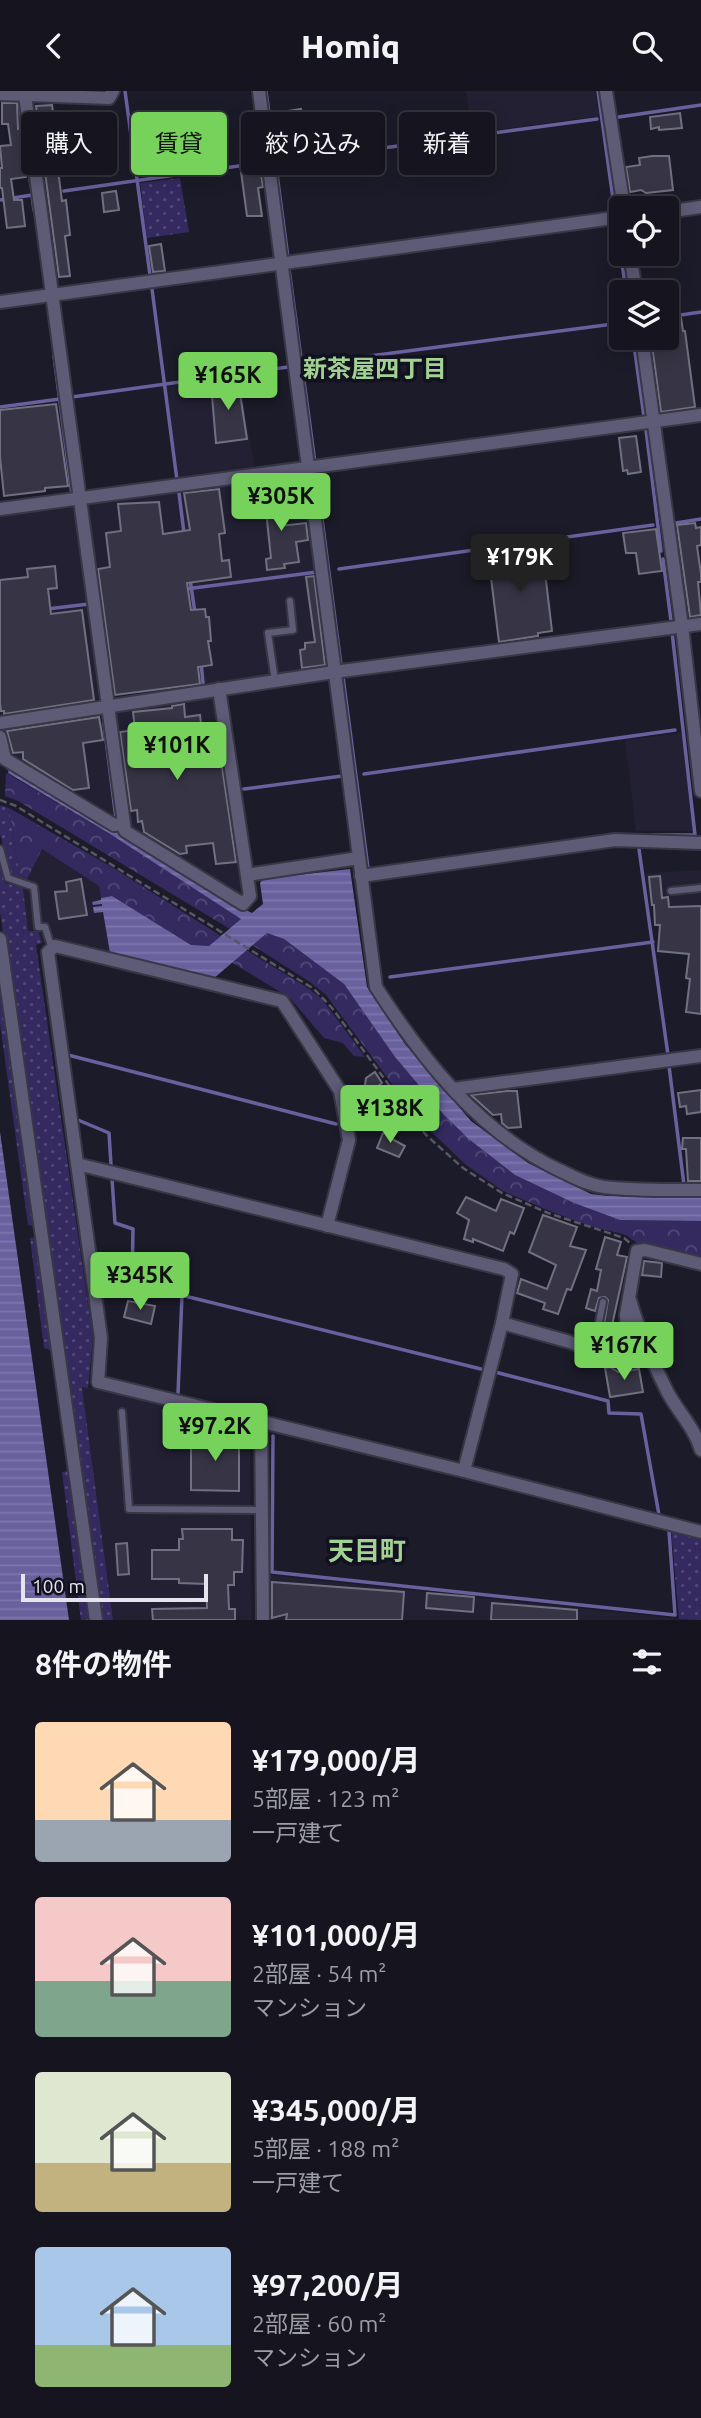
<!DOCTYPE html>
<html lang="ja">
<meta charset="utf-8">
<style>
:root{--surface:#15141f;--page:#22212c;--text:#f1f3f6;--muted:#9d9ea4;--line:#34333d;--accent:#76d25a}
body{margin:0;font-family:Ubuntu,"Noto Sans JP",sans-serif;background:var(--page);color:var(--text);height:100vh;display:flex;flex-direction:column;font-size:26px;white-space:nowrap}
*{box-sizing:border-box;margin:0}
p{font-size:23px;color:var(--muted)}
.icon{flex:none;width:38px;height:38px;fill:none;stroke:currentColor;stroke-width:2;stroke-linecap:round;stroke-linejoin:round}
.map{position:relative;height:1529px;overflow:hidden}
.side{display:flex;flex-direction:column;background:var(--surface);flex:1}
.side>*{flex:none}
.top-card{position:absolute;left:21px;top:21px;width:660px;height:63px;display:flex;gap:14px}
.tools{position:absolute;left:609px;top:105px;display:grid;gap:14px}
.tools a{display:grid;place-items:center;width:70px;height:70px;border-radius:7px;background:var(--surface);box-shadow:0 4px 18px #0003,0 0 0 2px var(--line);font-size:35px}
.scale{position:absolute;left:21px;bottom:18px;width:187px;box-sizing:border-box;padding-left:7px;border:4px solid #e4e3ee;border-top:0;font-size:19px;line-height:24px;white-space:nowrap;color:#e4e3ee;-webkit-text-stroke:5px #13111f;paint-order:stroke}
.price{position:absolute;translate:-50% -60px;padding:0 16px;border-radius:7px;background:var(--accent);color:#111;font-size:23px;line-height:46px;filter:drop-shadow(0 2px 4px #0008)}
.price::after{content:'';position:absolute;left:50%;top:42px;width:21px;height:16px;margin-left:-10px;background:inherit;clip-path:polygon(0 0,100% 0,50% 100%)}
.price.active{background:#222;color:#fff}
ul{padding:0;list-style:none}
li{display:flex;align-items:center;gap:21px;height:175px;padding:0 35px}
li span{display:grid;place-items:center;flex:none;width:196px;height:140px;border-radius:7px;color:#555}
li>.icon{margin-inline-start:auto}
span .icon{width:84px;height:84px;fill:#fffc;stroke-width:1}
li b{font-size:30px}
h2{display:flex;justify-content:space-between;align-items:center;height:84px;padding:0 35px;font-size:30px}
.pill{padding:0 24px;border-radius:7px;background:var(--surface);box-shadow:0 4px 18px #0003,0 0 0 2px var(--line);font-size:24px;line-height:63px}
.pill.active{background:var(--accent);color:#111}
header{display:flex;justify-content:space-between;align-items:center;height:91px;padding:0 35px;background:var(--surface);font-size:32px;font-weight:800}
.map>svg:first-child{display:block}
.built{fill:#232034}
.grass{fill:url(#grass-dots)}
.forest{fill:url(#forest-crowns)}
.water{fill:url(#water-rules)}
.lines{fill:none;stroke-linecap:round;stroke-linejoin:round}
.stream{stroke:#69609e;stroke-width:3.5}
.building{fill:#373545;stroke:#717082;stroke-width:2}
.service-casing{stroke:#383745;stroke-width:10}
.minor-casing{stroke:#383745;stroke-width:16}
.path{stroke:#585764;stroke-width:2.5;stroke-dasharray:7 3.5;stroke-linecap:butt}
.service{stroke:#5e5b76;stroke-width:6}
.minor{stroke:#5e5b76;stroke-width:12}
.labels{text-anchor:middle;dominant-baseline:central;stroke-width:7;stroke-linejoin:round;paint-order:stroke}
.neighbourhood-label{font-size:24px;font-weight:bold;fill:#a1d293;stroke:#13111f}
.quarter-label{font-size:26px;font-weight:bold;fill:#a1d293;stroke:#13111f}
</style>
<header><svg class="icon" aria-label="back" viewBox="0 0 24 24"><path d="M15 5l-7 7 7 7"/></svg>Homiq<svg class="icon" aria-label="search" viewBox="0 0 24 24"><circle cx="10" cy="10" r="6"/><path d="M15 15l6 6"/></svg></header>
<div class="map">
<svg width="701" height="1529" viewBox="0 0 701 1529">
<defs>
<pattern id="grass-dots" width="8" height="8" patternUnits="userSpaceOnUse" patternTransform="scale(1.75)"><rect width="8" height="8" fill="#342a60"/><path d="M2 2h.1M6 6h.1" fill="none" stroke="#514977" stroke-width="1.8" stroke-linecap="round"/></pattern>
<pattern id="forest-crowns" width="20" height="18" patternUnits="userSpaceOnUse" patternTransform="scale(1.75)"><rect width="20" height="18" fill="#342a60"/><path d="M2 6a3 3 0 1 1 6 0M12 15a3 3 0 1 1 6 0" fill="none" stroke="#514977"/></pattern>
<pattern id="water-rules" width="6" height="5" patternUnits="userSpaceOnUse" patternTransform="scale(1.75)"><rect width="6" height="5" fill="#69609e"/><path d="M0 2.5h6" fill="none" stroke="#7e77ac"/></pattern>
</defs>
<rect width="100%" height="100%" fill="#1c1b29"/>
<g class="built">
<path d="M466,0H595L599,25L472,42Z"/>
<path d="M239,286L255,379L179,389L166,296Z"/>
<path d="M306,385L330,575L112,606L87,414Z"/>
<path d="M74,417L99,608L0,624V425Z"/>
<path d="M216,604L243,805L241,806L129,738L114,618Z"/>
<path d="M100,621L114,728L7,666L2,636Z"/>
<path d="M682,642L693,740H636L625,649Z"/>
<path d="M41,758L99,795L101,809L93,811L102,813V815L94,816L103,820L110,862L53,847L42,852L38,840H28L23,797Z"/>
<path d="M701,779V814L650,815L646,782Z"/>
<path d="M82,1295L169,1315L170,1318L250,1337L252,1529H113Z"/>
<path d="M269,1484L688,1529H269Z"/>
</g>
<g class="grass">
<path d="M180,87L189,141L147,147L140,92Z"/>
<path d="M0,714L9,717L19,781L26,790L14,786L10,781L0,743Z"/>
<path d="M0,775L5,792L23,797L28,840H38L42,852L36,854L93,1247L88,1297L82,1296L113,1529H102L0,821Z"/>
<path d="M0,883L33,1135L28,1134L0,933Z"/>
<path d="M37,1146L53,1260L44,1257L30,1147Z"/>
<path d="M69,1380L90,1529H81L62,1381Z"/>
<path d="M671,1437L701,1444V1529L679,1528Z"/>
</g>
<g class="forest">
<path d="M6,682L107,741L242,828L230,838L18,710L5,705Z"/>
<path d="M9,717L115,778L221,845L209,855L191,854L112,805L101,807L99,795L42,758L26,790L19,781Z"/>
<path d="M267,842L284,848L344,893L395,966L444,1024L515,1084L574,1112L620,1129L701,1130V1167L637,1152L626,1144L590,1135L550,1120L503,1100L466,1074L418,1028L326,904L310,891L252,854Z"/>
<path d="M246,859L305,895L322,908L365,966L354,965L343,952L324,947L290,907L231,871Z"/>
</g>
<g class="water">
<path d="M9,679L109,740H118L243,820L246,819L252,822L263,813L260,792L263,788L350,778L367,896L405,953L471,1030L528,1072L591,1103L608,1105L701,1106V1130L620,1129L574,1112L515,1084L470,1049L444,1024L395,966L344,893L284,848L267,842L213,888L110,862L103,821L94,822L93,816L102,815V813L93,814L92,811L101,809V807L112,805L191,854L209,855L241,828L107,741L8,682Z"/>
<path d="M0,1041L69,1529H0Z"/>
</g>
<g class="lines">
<g class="stream">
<path d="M125,0L150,184"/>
<path d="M266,0L288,167"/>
<path d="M598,0L615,122"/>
<path d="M19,9L31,95"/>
<path d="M619,26L701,14"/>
<path d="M280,71L597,28"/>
<path d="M64,100L260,72"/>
<path d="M32,105L34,119"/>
<path d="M0,109L32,104"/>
<path d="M617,135L626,201"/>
<path d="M289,178L315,372"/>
<path d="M152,198L177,389"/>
<path d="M667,226L701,221"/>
<path d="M633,247L644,326"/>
<path d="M54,265L72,404"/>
<path d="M309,273L621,232"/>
<path d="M72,306L288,276"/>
<path d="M0,316L60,308"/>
<path d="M646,339L661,460"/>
<path d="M316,382L341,574"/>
<path d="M179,402L184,442"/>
<path d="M676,432L701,428"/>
<path d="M663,468L671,530"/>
<path d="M339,478L653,434"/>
<path d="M190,488L195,522"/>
<path d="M186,498L317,481"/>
<path d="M47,518L89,513"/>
<path d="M201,571L203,592"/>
<path d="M343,586L368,777"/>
<path d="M104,633L116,728"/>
<path d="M1,670L13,682"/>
<path d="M364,683L675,639"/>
<path d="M244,698L342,685"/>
<path d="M653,744H695L672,541"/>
<path d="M639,758L668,964"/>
<path d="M390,886L653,851"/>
<path d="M68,964L336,1033"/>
<path d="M669,975L684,1094"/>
<path d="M78,1029L109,1042L111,1074"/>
<path d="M112,1088L115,1132L133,1138L132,1192L481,1278"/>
<path d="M495,1281L608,1310L609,1322L641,1323L659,1424"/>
<path d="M178,1303L182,1204"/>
<path d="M206,1323L251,1335"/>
<path d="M273,1345L272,1481L675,1524L669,1440"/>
</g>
</g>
<g class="building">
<path d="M2,12H17L18,38L21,37L26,86L11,88L14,109H22L25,135L7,137L2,97H0V77H2L0,55L11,54L8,33H2Z"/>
<path d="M52,14L54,27L102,24L105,44L87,46L88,58L77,59V55L50,59L49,52L40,53L36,15Z"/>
<path d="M301,18L305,49L282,52L281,21Z"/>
<path d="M680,22L682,37L659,39V36L651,38L650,26Z"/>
<path d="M652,65H669L673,99L646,102L641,99L630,101L626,76L640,74L639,67Z"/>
<path d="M57,72L62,110L66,109L70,144L65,145L70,185L59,186L44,74Z"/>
<path d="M260,76L263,96L258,97L262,125H247L241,81Z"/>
<path d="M116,100L119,119L104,121L102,102Z"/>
<path d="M161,153L165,180L153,181L149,155Z"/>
<path d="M681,227L683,240H685L695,316L661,321L651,247H667V229Z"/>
<path d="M238,289L247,348L216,352L211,293Z"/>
<path d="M56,313L68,395L45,397V400L4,405L0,366V319Z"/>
<path d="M636,345L641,381L628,383L627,379L623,380L619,347Z"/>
<path d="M274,390L280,435L306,432L308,449L296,451L299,471L284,473L285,477L267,479L266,468L271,467L263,392Z"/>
<path d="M219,398L225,442L219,443L222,470L229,469L231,486L187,492L191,519L205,518L206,526H209L211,550H208L212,574L198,576L200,593L115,604L98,478L110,476L106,442L121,440L118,413L159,411L163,443L190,439L184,402Z"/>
<path d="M695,432L696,437L701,436V454L697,455L701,483V491H698L701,524L690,526L677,434Z"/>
<path d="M656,438L662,480L639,483L636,462H626L623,442Z"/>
<path d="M542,456L552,540L538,542V545L499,551L488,463Z"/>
<path d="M55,475L57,497L48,498L51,523L82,519L94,609L4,623V620H1L0,613V489L28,486L27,478Z"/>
<path d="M314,485L325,574L302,577L300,559L305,558V552L315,551L306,486Z"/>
<path d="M184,613L185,626L200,624L204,658L219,655L236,771L216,773L213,752L186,755L187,762L180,763L144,741L142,730L138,731L137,719L131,720L120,641L135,639L133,621L172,617V615Z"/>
<path d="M99,626L103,649L83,652L89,697L73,699L23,668V661L13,662L7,640Z"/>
<path d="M660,785L662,807L668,806L669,816L701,815V923L686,921L690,888L686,887L689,863L658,860L660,834H655L654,814H652L649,786Z"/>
<path d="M81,788L87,824L59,828L55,801L67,800L66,791Z"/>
<path d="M375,981L382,992L364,1005L388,1008V1013L391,1014L388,1033L367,1030L368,1025L361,1024L366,987Z"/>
<path d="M701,999V1021L687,1023L686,1015L680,1016L678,1002Z"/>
<path d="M507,1000H517L521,1036L508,1037L502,1032L501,1023L493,1024L471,1004Z"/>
<path d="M383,1042L393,1045L392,1048L405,1055L399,1066L377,1057Z"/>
<path d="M683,1047H701V1090H688L686,1058H682Z"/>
<path d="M466,1106L496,1120L501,1108L524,1117L514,1143L510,1141L503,1160L473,1148V1151L464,1148L469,1129L457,1122Z"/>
<path d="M543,1124L577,1136L570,1155L586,1159L571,1199L567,1198L558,1223L543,1218L545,1212L517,1202L521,1188L547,1198L556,1174L529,1161Z"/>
<path d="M605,1146L621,1151L617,1164L627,1166L608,1253L601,1252L608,1209L605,1206L599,1207L595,1220L586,1217L591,1198L597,1200L601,1179L596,1178Z"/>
<path d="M644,1170L662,1172L661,1186L642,1184Z"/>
<path d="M128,1210L155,1215L151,1233L124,1226Z"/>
<path d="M610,1276L618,1281L639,1278L643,1301L610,1306L605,1277Z"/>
<path d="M191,1344H239V1400L191,1399Z"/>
<path d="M182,1438H232V1449H243L242,1481H234V1494H228L229,1518H235V1529H153L152,1518L207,1517L206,1493L179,1492V1488H152V1459H179V1448H183Z"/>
<path d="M127,1452L129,1483L118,1484L116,1453Z"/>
<path d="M272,1491L404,1501L402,1529H286L287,1523L272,1527Z"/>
<path d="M427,1502L474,1506L473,1521L426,1517Z"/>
<path d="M492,1512L577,1519V1529H491Z"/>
</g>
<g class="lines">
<defs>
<g id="service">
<path d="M275,590L268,542L293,539L290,510"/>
<path d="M0,758L8,787L34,796L38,836H45L52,858"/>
<path d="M671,800L701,797"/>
<path d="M593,1261L603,1211"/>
<path d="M122,1321L129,1418L262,1419"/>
</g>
<g id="minor">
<path d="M259,0L376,896C423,969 479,1041 559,1079C574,1086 588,1094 604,1096C636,1100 669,1099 701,1099"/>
<path d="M606,0L624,117"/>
<path d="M0,3L109,7L113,0"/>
<path d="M25,4L125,740L243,813L250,805L219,598"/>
<path d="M667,121L701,116"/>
<path d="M630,163L636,201"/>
<path d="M0,211L621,126"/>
<path d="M642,247L682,535L701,700"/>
<path d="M0,418L701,324"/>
<path d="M0,632L334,581L701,533"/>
<path d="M0,646L5,668L114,734L124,733"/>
<path d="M247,784L359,767"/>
<path d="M361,785L615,749L701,752"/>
<path d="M0,848L96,1529"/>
<path d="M453,998L701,965"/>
<path d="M77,1073L504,1178L512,1183L502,1232L464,1380"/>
<path d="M327,1135L349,1049L340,1000L282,910L55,855L48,861L101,1247L98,1291L464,1380L701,1441"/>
<path d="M630,1209C639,1241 653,1272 668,1302C679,1322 694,1336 701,1359"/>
<path d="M502,1232L570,1251L620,1271H630L626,1224L637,1160L645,1159L701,1173"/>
<path d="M261,1330L263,1529"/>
</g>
</defs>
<use href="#service" class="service-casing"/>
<use href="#minor" class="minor-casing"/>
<path class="path" d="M0,709L16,715L314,898L332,917L426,1044L463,1077L502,1102L548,1122L624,1147L630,1152"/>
<use href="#service" class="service"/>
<use href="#minor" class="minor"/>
</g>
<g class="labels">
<g class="neighbourhood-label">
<text x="375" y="277">新茶屋四丁目</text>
</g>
<g class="quarter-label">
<text x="367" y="1459">天目町</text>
</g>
</g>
</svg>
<div class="tools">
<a><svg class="icon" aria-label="locate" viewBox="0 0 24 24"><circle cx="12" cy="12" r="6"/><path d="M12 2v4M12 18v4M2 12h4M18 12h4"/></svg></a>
<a><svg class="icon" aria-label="layers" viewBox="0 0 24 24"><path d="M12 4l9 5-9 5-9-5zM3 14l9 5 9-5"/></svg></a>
</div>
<div class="scale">100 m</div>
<b class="price" style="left:228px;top:321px">¥165K</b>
<b class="price" style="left:281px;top:442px">¥305K</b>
<b class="price active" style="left:520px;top:503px">¥179K</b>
<b class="price" style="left:177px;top:691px">¥101K</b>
<b class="price" style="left:390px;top:1054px">¥138K</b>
<b class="price" style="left:140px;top:1221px">¥345K</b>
<b class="price" style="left:624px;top:1291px">¥167K</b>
<b class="price" style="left:215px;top:1372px">¥97.2K</b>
<div class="top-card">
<a class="pill">購入</a>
<a class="pill active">賃貸</a>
<a class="pill">絞り込み</a>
<a class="pill">新着</a>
</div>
</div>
<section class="side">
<h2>8件の物件<svg class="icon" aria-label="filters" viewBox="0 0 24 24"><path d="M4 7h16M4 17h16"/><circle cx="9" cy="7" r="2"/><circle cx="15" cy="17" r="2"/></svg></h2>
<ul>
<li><span style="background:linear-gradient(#ffd9b3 70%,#9aa5b1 0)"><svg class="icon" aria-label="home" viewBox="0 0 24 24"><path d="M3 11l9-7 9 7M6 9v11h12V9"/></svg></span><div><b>¥179,000/月</b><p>5部屋 · 123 m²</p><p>一戸建て</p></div></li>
<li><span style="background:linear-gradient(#f6c9c9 60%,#7fa58c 0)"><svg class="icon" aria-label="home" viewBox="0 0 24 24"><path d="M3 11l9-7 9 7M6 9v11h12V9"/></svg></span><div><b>¥101,000/月</b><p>2部屋 · 54 m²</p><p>マンション</p></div></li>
<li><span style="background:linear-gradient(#dfe7d0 65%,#c2b280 0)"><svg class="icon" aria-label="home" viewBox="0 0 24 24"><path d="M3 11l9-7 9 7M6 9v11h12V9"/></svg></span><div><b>¥345,000/月</b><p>5部屋 · 188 m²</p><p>一戸建て</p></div></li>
<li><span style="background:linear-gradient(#a9c7e8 70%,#8fb573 0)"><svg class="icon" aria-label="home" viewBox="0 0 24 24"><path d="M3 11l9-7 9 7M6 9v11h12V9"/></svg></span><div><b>¥97,200/月</b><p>2部屋 · 60 m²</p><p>マンション</p></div></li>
</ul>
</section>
